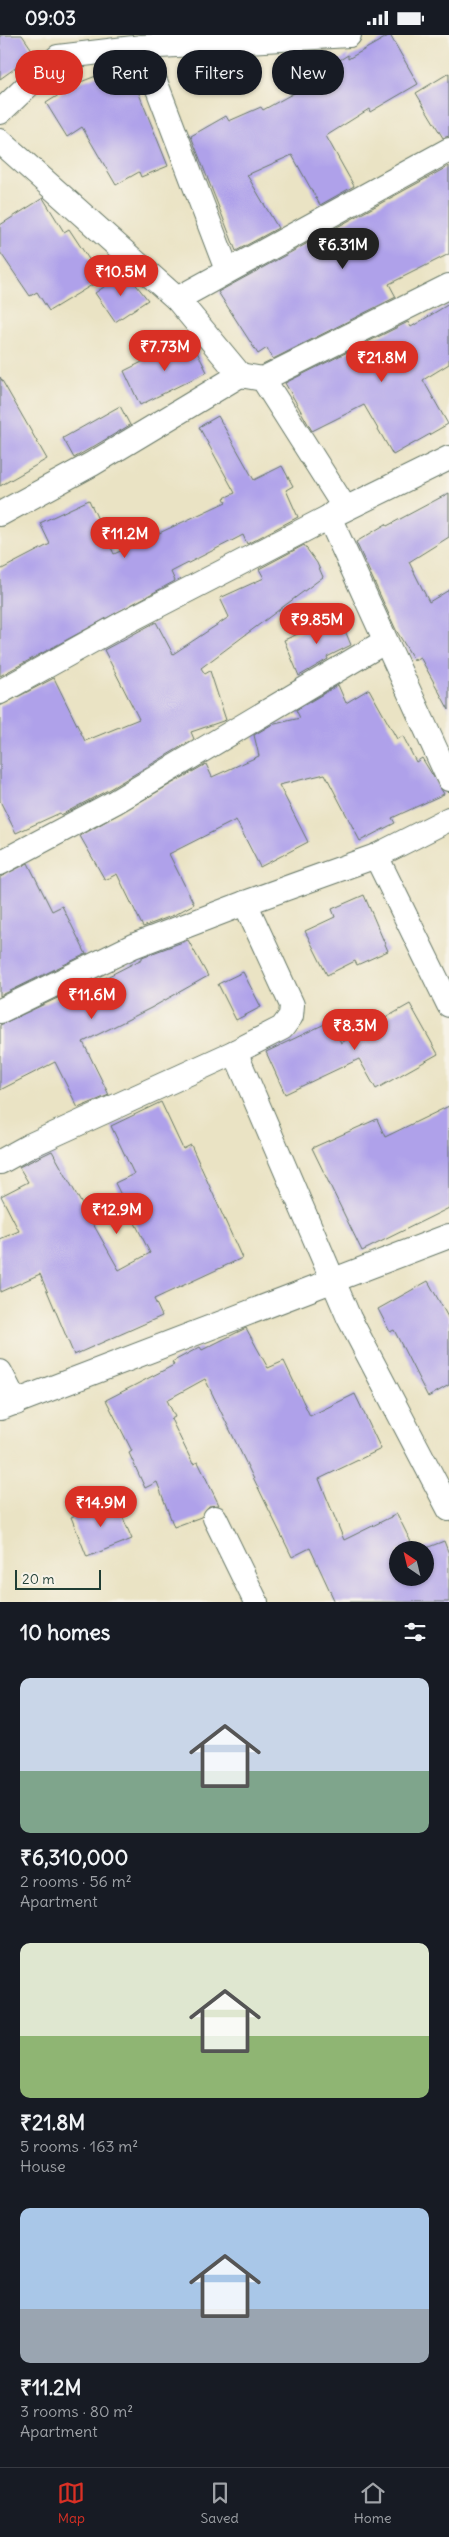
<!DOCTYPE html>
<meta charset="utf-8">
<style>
:root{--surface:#171b24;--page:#20242c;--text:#f1f3f6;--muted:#9ea1a6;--line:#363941;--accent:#d93025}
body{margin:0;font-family:Delius,sans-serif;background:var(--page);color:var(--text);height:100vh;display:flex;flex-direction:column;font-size:19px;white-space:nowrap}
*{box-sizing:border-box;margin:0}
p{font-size:16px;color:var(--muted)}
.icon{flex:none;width:28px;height:28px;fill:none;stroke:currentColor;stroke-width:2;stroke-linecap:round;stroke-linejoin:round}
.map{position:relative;height:1567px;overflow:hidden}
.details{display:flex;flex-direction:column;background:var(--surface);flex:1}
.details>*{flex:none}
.banner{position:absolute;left:15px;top:15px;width:420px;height:45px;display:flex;gap:10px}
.needle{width:32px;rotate:325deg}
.tools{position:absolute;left:389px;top:1506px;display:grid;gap:10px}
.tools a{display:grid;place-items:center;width:45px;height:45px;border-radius:50%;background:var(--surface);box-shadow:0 1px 4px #0004;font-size:25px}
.scale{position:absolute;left:15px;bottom:12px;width:86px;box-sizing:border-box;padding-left:5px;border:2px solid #1f3d34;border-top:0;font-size:14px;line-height:18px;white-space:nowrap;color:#1f3d34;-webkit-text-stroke:4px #f7f3e8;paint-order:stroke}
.price{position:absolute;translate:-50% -42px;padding:0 11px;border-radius:18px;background:var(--accent);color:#fff;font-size:16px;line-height:32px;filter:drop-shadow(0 1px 2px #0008)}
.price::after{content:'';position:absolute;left:50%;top:30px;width:15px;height:11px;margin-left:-8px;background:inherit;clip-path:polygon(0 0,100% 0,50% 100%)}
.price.current{background:#222;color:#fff}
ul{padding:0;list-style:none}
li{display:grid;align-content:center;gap:10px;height:265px;padding:0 20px}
li span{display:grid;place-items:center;height:155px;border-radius:10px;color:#555}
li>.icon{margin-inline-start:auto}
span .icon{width:90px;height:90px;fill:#fffc;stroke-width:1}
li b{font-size:21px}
h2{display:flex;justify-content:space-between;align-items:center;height:60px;padding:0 20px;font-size:21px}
.chip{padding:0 18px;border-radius:22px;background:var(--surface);box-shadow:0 1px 4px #0004;font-size:18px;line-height:45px}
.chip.current{background:var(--accent);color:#fff}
.status{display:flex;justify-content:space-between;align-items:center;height:35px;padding:0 25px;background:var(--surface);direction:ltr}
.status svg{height:14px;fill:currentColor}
.dock{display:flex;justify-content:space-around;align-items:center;height:70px;border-top:1px solid var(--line);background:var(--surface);font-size:14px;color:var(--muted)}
.dock a{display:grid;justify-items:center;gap:2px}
.dock .current{color:var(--accent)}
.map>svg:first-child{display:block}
.building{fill:#afa1ea}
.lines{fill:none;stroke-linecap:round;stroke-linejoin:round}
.street-casing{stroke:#676;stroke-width:26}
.street{stroke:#fff;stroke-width:24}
</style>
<div class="status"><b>09:03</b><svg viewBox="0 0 49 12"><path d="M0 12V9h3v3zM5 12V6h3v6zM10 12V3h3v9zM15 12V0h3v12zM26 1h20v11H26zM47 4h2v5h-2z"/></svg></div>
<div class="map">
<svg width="449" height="1567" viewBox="0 0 449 1567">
<rect width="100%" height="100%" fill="#f7f3e8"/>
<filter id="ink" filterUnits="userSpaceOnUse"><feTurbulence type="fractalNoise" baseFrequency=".02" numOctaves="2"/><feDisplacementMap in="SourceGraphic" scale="10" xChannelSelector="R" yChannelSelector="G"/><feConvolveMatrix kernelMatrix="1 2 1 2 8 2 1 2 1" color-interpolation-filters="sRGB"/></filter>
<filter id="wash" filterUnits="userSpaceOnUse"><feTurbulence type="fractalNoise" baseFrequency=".0096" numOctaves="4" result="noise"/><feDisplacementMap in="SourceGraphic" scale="20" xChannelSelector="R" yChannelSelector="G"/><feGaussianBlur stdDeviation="1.12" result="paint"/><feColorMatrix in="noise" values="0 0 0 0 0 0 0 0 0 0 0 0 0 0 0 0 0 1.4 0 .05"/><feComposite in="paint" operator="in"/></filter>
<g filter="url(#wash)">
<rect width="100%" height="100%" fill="#eae3c4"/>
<g id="blocks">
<g class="building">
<path d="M0,0H22L35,19L0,44Z"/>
<path d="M390,0L418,49L370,77L369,74L326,101L354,151L320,170L292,120L247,140L278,193L236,216L191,101L226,81L229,86L261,72L263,75L314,47L311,43L348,20V24Z"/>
<path d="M127,29L168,131L141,142L139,137L116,150L82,92L67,102L46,68L78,48Z"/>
<path d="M449,38V101L443,103L416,58Z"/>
<path d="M449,131V219L389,249L396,262L273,324L267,313L258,319L218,257Z"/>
<path d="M43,163L64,197L69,194L102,244L49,276L37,257L30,261L0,217V190Z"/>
<path d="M126,237L148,265L115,287L95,258Z"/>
<path d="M449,269V329L423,345L448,389L393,420L364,370L312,396L285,348L408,287L411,292Z"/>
<path d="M190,303L207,337L140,370L124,336Z"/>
<path d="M0,342L47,424L0,451Z"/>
<path d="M120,371L130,390L74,423L63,403Z"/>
<path d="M218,381L254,445L282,431L293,451L286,455L298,482L247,509L243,500L171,537L175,546L0,641V535L50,509L40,488L89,465L114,519L226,467L224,463L235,458L199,392Z"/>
<path d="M449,458V502L409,527L429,567L449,555V675L420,622L414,625L396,595L356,507L386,489L387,491Z"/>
<path d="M304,510L317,528L323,542L201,633L205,639L210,636L226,685L191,697L194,704L108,755L61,780L60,778L16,798L0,766V671L54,643L85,706L139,684L104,615L156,587L173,619L229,582L220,563L264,543L259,534Z"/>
<path d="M339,581L351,610L327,622L328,624L299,641L284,605Z"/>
<path d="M338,650L346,668L369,654L397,704L403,701L416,727L422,723L444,759L392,783L395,788L360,806L325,739L279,750L308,807L260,832L236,785L169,819L194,869L174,880L143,892L117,839L105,845L80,801L206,729L212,742L259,721L254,700L271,690L300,683L296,675Z"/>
<path d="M28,828L52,876L62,871L86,919L0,961V842Z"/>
<path d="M364,860L388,916L357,930L355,926L327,940L305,896L335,882L332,874Z"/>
<path d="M188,905L208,941L151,973L83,1007L109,1060L78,1073L55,1027L0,1055V990L98,944L99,946L142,924V922Z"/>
<path d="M243,937L261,972L236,985L218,949Z"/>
<path d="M410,969L438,1019L376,1054L359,1024L285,1059L266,1017L331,986L341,1008Z"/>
<path d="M161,1067L183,1114L191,1110L242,1223L154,1264L162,1281L74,1320L40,1239L0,1257V1204L19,1196L1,1161L28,1147L19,1132L52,1116L119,1235L150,1218L115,1148L134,1139L111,1091Z"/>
<path d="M449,1071V1173L362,1216L312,1113L377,1084L385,1102Z"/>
<path d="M428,1246L449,1284V1350L428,1362L394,1295L390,1297L378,1274Z"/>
<path d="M246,1293L268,1333L284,1326L310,1381L355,1359L381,1414L319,1444L344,1505L397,1479L415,1515H398V1542H425V1515H421L444,1506L449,1519V1567H335L310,1513L292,1522L205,1344L167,1365L175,1382L171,1384L193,1429L198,1427L219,1470L209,1471L201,1482L174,1492L157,1447L145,1453L129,1418L132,1416L106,1365L174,1330L172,1327L200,1312L202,1315Z"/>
<path d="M115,1464L132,1504L87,1522L71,1482Z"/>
</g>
</g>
</g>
<g filter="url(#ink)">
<use href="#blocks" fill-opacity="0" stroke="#676" stroke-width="1"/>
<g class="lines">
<defs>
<g id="street">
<path d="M142,12L349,0"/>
<path d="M0,77L58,22L142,12L227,235"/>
<path d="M0,106L177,264L240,340L92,429L0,479"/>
<path d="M177,264L449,115"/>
<path d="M263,344L449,251"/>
<path d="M449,423L329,482L449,744"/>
<path d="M0,657L122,589L329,482L343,470L263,344L240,340"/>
<path d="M376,821L449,970"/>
<path d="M0,828L115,767L384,607"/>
<path d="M0,976L133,911L245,868L376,821L449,784"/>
<path d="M235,1017L349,1283L449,1474"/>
<path d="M0,1127L31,1110L235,1017L282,993L291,981L292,970L245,868"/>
<path d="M0,1337L16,1368"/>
<path d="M0,1373L449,1201"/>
<path d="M215,1483L256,1567"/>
</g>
</defs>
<use href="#street" class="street-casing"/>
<use href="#street" class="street"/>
</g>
</g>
</svg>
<div class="tools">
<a><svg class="needle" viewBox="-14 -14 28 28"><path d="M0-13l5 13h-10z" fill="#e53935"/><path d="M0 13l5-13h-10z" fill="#9ea1a6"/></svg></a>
</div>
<div class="scale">20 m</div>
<b class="price current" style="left:343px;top:235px">₹6.31M</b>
<b class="price" style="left:121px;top:262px">₹10.5M</b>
<b class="price" style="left:165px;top:337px">₹7.73M</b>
<b class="price" style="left:382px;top:348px">₹21.8M</b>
<b class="price" style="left:125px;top:524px">₹11.2M</b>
<b class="price" style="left:317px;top:610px">₹9.85M</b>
<b class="price" style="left:92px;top:985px">₹11.6M</b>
<b class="price" style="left:355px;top:1016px">₹8.3M</b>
<b class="price" style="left:117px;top:1200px">₹12.9M</b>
<b class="price" style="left:101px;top:1493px">₹14.9M</b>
<div class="banner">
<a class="chip current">Buy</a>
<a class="chip">Rent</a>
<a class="chip">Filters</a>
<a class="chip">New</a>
</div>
</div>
<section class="details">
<h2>10 homes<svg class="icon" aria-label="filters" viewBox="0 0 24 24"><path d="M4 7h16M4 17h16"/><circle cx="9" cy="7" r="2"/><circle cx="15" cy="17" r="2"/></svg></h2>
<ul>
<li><span style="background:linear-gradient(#c9d6e8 60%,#7fa58c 0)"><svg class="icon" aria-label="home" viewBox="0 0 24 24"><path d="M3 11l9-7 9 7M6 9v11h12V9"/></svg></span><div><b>₹6,310,000</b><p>2 rooms · 56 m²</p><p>Apartment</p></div></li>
<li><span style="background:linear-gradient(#dfe7d0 60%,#8fb573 0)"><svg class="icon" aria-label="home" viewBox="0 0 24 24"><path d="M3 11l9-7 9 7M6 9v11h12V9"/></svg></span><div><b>₹21.8M</b><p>5 rooms · 163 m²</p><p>House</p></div></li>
<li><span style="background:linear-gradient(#a9c7e8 65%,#9aa5b1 0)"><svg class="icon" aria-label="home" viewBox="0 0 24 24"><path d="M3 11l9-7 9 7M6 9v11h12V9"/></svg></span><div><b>₹11.2M</b><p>3 rooms · 80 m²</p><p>Apartment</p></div></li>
</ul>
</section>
<nav class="dock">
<a class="current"><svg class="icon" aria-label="map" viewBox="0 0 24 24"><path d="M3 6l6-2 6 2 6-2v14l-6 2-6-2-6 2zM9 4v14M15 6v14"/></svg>Map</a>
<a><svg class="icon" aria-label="saved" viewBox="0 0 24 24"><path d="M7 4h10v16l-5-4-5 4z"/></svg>Saved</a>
<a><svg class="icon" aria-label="home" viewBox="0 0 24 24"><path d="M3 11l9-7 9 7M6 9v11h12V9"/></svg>Home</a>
</nav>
